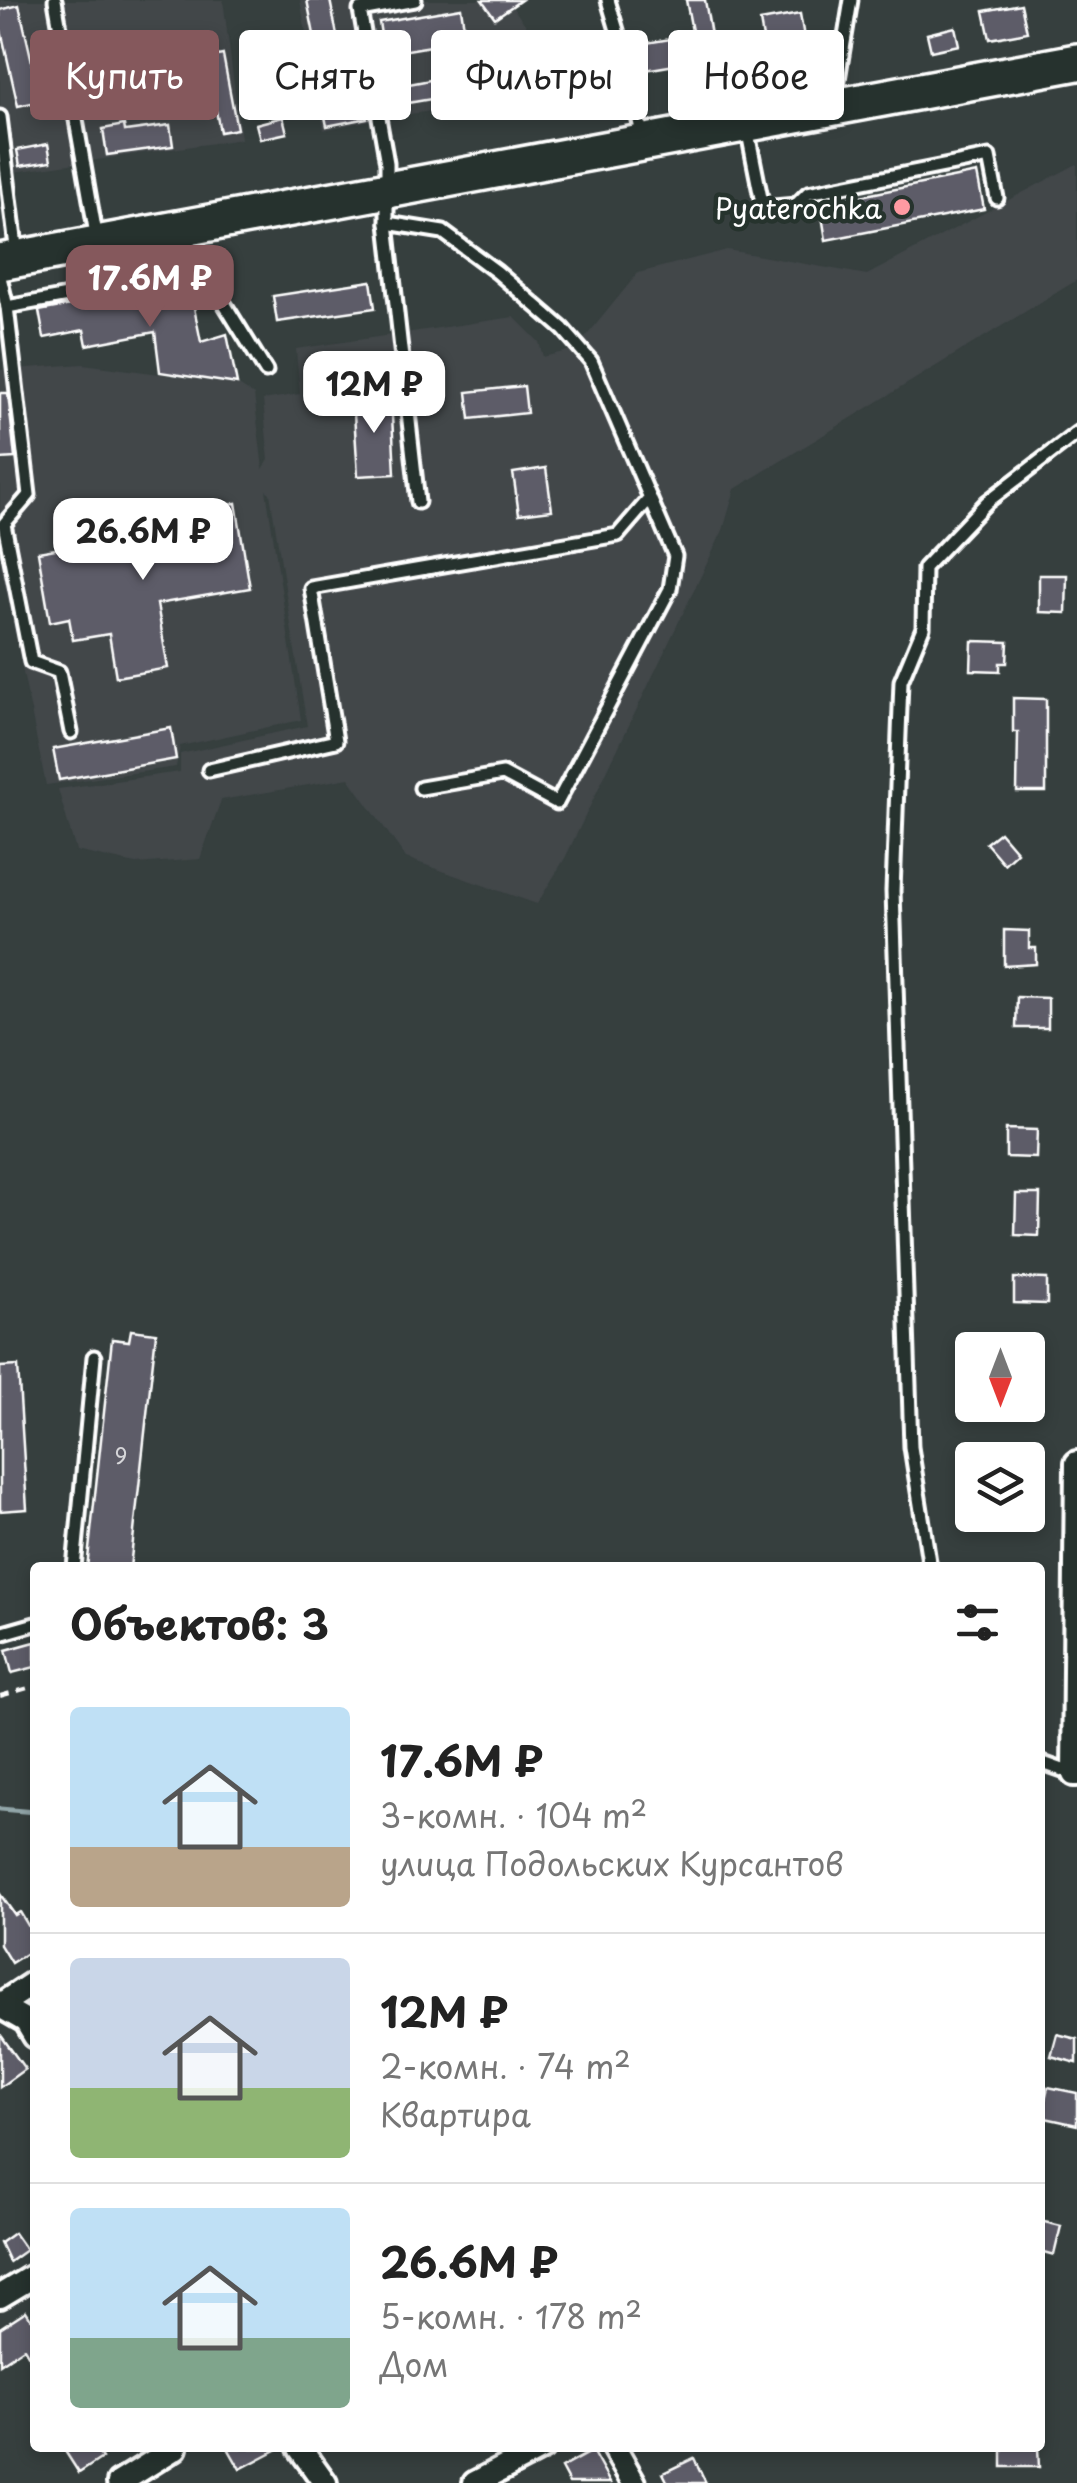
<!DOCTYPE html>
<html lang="ru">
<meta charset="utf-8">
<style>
:root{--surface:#fff;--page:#f2f2f2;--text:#222;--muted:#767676;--line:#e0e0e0;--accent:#85585c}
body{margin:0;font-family:"Playpen Sans",sans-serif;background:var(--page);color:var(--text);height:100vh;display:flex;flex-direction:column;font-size:38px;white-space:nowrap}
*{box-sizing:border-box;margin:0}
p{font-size:32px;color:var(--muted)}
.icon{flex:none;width:55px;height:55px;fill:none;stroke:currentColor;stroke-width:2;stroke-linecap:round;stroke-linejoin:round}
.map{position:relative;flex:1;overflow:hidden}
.panel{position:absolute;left:30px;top:1562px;width:1015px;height:890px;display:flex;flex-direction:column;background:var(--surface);border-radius:10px;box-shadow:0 5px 15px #0003}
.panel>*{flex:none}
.hud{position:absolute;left:30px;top:30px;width:1018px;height:90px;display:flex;gap:20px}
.needle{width:65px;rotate:180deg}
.buttons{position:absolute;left:955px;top:1332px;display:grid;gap:20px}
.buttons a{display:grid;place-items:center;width:90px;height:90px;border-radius:10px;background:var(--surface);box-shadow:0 5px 15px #0003;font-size:50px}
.price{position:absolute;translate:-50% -85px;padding:0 22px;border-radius:20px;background:#fff;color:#222;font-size:32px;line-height:65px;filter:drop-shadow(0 2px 5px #0008)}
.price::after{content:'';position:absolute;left:50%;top:60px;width:30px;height:22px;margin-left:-15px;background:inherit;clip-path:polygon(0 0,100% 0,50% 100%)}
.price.selected{background:var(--accent);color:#fff}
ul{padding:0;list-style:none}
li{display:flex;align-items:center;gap:30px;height:250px;padding:0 40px}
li+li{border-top:2px solid var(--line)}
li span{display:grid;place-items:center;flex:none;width:280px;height:200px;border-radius:10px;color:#555}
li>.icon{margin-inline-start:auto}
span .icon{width:120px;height:120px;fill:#fffc;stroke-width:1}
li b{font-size:42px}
h2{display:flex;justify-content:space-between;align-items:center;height:120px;padding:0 40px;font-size:42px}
.tag{padding:0 35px;border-radius:10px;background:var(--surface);box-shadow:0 5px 15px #0003;font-size:35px;line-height:90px}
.tag.selected{background:var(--accent);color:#fff}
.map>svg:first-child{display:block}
.built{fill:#42474a}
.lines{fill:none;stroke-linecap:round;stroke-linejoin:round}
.stream{stroke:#92a6a9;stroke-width:5}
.building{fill:#5d5b67;stroke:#fff;stroke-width:2.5}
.lane-casing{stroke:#fff;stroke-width:19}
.street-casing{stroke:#fff;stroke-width:30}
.primary-casing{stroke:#fff;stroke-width:42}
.path{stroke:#fff;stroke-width:4;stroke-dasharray:10 8;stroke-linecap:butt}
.lane{stroke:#26332d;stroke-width:11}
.street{stroke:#26332d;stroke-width:22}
.primary{stroke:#26332d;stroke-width:35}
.poi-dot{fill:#ff9aa2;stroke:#26332d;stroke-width:4}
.labels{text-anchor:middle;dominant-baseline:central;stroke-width:9;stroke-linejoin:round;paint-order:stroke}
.number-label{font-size:22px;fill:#d6d6d9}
.poi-label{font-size:28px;fill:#fff;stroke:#26332d;text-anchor:end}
</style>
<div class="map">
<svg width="1077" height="2483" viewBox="0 0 1077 2483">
<rect width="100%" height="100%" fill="#363f3e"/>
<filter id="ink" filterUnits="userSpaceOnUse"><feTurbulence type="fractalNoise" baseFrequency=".01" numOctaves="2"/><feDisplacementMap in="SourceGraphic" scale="20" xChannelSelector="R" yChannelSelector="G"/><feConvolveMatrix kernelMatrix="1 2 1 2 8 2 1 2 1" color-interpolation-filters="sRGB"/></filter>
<g filter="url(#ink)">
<g class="built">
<path d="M0,0H223L241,139L0,174Z"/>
<path d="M300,0H507L575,91L381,118L324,130Z"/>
<path d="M1077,164V280L735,489L723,530L565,858L537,904L406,858L349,778L221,800L200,859L136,864L76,851L58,789L180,772V754L307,726L270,493L266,490L301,720L180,746L176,767L46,785L0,560V370L83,364L237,384L254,395L263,469L269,460L263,400L300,394L296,349L514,317L539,342L543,357L576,349L638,273L727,250L867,275Z"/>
</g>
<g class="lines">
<path class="stream" d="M0,1809L35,1812"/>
</g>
<g class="building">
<path d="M307,0H330L342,60L320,64Z"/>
<path d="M482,0H521L495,18Z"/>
<path d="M686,0H705L715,58L696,62L697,70L683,73L681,64L645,70L640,44L677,38V34L692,31Z"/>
<path d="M1021,4L1027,32L990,39L984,11Z"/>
<path d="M19,5L41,101L18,106L0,26V10Z"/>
<path d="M461,8L466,40L384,54L379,22Z"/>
<path d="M800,14L804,37L764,44L760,21Z"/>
<path d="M955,27L959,45L931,51L927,34Z"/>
<path d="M534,51L538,79L509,83L505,55Z"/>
<path d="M223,55L237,129L220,132L206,58Z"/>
<path d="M446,77L449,96L396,105L393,87Z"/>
<path d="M362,94L367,118L327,126L322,102Z"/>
<path d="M283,117L287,133L260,139L256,124Z"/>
<path d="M124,125L125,131L170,125L173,146L107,155L103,129Z"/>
<path d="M48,144L51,161L20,166L17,150Z"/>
<path d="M977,173L984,209L826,240L820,204Z"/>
<path d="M371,281L375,308L277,322L273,296Z"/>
<path d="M189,283L201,342L227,334L237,384L160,372L155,332L87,345L84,330L44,338L39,311Z"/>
<path d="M524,386L527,413L470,419L467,392Z"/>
<path d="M0,393H8L15,458L0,459Z"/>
<path d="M391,396L395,474L358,476L353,398Z"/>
<path d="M546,468L552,510L519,514L513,473Z"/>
<path d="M236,503L250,588L157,604L168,668L116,677L109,634L73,640L69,618L50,622L38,552L203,524L201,509Z"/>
<path d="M1039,575H1067L1066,613L1039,612Z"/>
<path d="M972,641L1008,642L1007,663H1000V671L971,670Z"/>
<path d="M1013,698L1046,699V792H1017L1018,732H1013Z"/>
<path d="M171,728L176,759L59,780L53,749Z"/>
<path d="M1000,832L1017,852L1004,864L986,843Z"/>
<path d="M1004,930L1029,931V948H1036V964L1004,966Z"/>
<path d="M1017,997L1048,998V1028H1016Z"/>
<path d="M1006,1129L1037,1130L1036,1158L1006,1157Z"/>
<path d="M1016,1194H1040L1039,1236L1015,1235Z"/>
<path d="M1014,1278L1047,1279V1304L1014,1303Z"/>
<path d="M131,1330L156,1333L130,1568H87L112,1339L129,1341Z"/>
<path d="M18,1366L27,1509L0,1511V1367Z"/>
<path d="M35,1642V1667L12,1673L6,1650Z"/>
<path d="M0,1894L15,1915L20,1912L35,1937V1948L11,1963L0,1945Z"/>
<path d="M0,2034L25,2069L0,2087Z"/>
<path d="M1057,2034L1077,2039V2063L1051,2056Z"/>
<path d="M1048,2087L1077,2093V2125L1041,2117Z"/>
<path d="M1040,2221L1061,2226L1054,2255L1040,2251Z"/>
<path d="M14,2233L26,2250L9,2262L0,2243Z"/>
<path d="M26,2311L35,2325V2366L24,2348L0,2364V2328Z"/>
<path d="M63,2448H95L102,2458L79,2473Z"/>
<path d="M228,2448H280L240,2469Z"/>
<path d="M1002,2448H1038L1039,2467H1002Z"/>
<path d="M592,2451L610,2483H569L561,2468Z"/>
<path d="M694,2458L706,2483H668L663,2473Z"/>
</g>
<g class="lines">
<defs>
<g id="lane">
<path d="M55,0L97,240"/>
<path d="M415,0L360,10L387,163V223L443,232L497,272L563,329L591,361L675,556L670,589L557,803L503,774L421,788"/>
<path d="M608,0L627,64L643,139"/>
<path d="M834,104L851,0"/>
<path d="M0,117L17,255"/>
<path d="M747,128L763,208L796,205L808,193L989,157L997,198"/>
<path d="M387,223L418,502"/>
<path d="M186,232L194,273L222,300L266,371"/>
<path d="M0,277L7,307L194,273"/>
<path d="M7,307L29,495L4,524L31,662L59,672L71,732"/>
<path d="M209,770L336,741L311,588L618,535L650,498"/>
<path d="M74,1568L94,1357"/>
<path d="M930,1568L911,1447L893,891L901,681L923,628L924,568L987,502L1077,433"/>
<path d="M0,1634L35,1624"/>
<path d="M1040,1762L1074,1774"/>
</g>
<g id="street">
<path d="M1077,1463L1074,1774H1077"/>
<path d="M0,2005L35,1982"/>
<path d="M0,2006L26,2021L35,2036"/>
<path d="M0,2296L35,2275"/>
<path d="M300,2448L325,2483"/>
<path d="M614,2448L634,2483"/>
<path d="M119,2483L175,2448"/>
<path d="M475,2483L542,2448"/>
</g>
<path id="primary" d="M0,262L1077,62"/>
</defs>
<use href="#lane" class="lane-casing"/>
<use href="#street" class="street-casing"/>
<use href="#primary" class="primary-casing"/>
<path class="path" d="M0,1696L35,1686"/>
<use href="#lane" class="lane"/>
<use href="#street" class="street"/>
<use href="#primary" class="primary"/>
</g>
</g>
<circle class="poi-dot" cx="902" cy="207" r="10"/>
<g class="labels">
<g class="number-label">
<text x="121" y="1454">9</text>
</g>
<g class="poi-label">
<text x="882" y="207">Pyaterochka</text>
</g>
</g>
</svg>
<div class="buttons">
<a><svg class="needle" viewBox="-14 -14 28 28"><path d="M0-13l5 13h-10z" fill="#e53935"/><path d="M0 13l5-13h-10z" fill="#767676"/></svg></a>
<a><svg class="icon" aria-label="layers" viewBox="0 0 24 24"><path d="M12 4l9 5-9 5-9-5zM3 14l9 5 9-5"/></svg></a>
</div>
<b class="price selected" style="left:150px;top:330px">17.6M ₽</b>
<b class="price" style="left:374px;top:436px">12M ₽</b>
<b class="price" style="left:143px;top:583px">26.6M ₽</b>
<div class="hud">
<a class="tag selected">Купить</a>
<a class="tag">Снять</a>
<a class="tag">Фильтры</a>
<a class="tag">Новое</a>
</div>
<section class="panel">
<h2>Объектов: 3<svg class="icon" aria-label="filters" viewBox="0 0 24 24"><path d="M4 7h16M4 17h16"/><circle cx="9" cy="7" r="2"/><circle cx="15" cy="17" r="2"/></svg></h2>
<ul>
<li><span style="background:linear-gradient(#bfe0f5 70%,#b9a48a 0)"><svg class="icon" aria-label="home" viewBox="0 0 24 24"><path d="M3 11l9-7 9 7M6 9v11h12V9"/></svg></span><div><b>17.6M ₽</b><p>3-комн. · 104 m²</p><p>улица Подольских Курсантов</p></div></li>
<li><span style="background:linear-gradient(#c9d6e8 65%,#8fb573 0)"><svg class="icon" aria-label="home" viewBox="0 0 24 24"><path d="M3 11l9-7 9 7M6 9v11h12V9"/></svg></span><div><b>12M ₽</b><p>2-комн. · 74 m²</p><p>Квартира</p></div></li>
<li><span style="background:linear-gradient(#bfe0f5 65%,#7fa58c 0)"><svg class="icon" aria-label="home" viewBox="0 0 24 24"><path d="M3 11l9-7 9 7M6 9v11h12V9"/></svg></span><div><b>26.6M ₽</b><p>5-комн. · 178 m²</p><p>Дом</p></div></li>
</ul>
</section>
</div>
